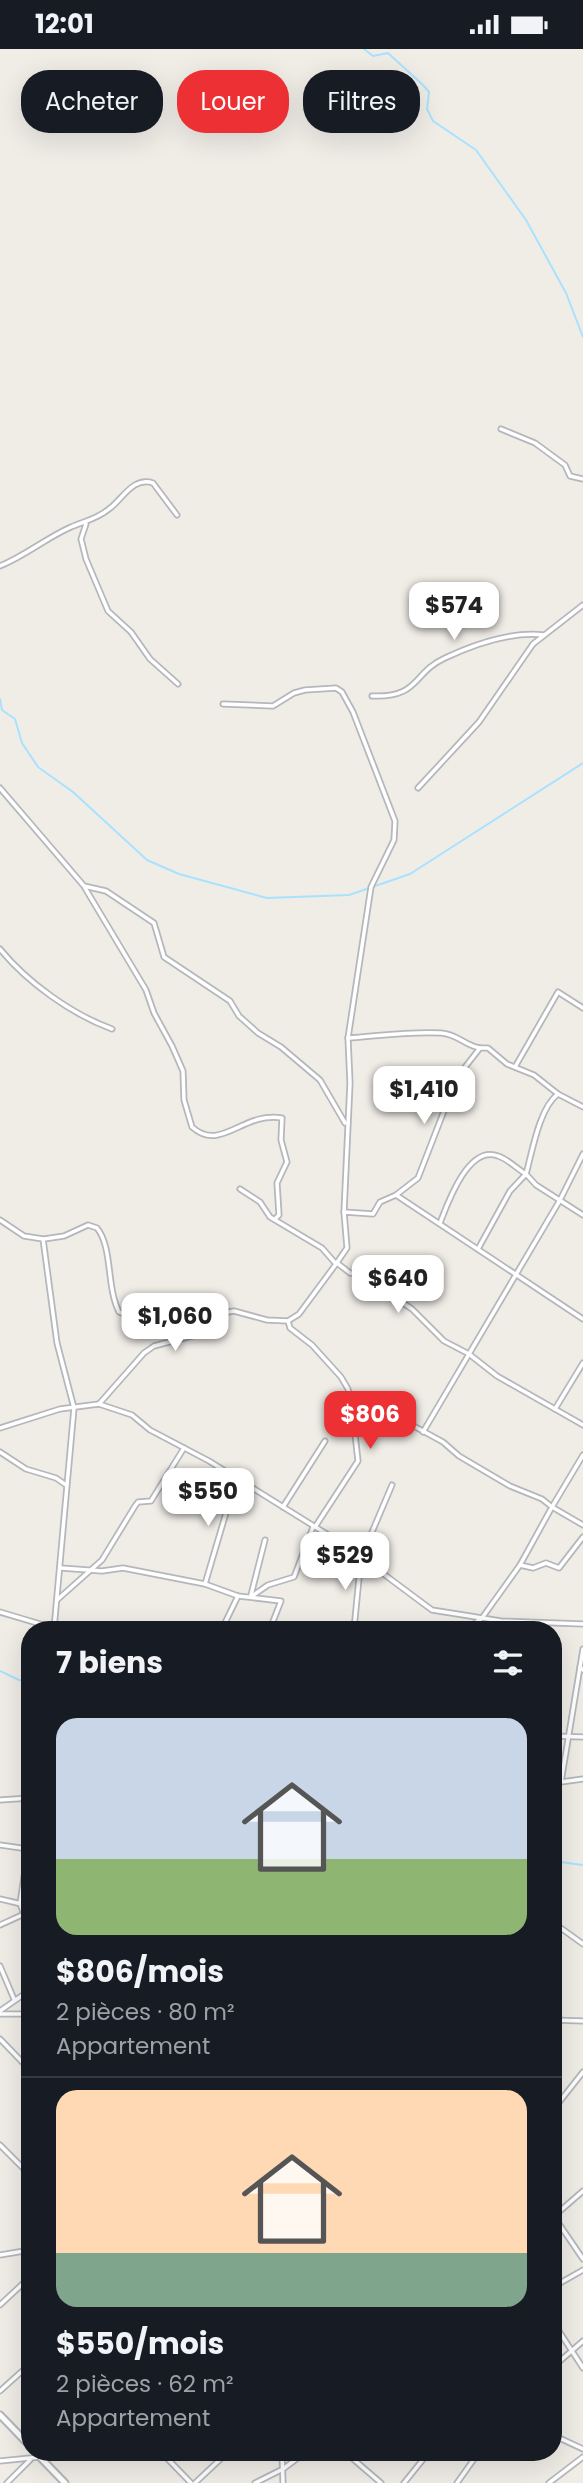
<!DOCTYPE html>
<html lang="fr">
<meta charset="utf-8">
<style>
:root{--surface:#171b24;--page:#242831;--text:#f1f3f6;--muted:#9ea1a6;--line:#363941;--accent:#ec3034}
body{margin:0;font-family:Poppins,sans-serif;background:var(--page);color:var(--text);height:100vh;display:flex;flex-direction:column;font-size:26px;white-space:nowrap}
*{box-sizing:border-box;margin:0}
p{font-size:23px;color:var(--muted)}
.icon{flex:none;width:38px;height:38px;fill:none;stroke:currentColor;stroke-width:2;stroke-linecap:round;stroke-linejoin:round}
.map{position:relative;flex:1;overflow:hidden}
.drawer{position:absolute;left:21px;top:1572px;width:541px;height:840px;display:flex;flex-direction:column;background:var(--surface);border-radius:28px;box-shadow:0 7px 28px #0002}
.drawer>*{flex:none}
.guide{position:absolute;left:21px;top:21px;width:542px;height:63px;display:flex;gap:14px}
.price{position:absolute;translate:-50% -60px;padding:0 16px;border-radius:14px;background:#fff;color:#222;font-size:23px;line-height:46px;filter:drop-shadow(0 2px 4px #0008)}
.price::after{content:'';position:absolute;left:50%;top:42px;width:21px;height:16px;margin-left:-10px;background:inherit;clip-path:polygon(0 0,100% 0,50% 100%)}
.price.on{background:var(--accent);color:#fff}
ul{padding:0;list-style:none}
li{display:grid;align-content:center;gap:14px;height:371px;padding:0 35px}
li+li{border-top:2px solid var(--line)}
li span{display:grid;place-items:center;height:217px;border-radius:21px;color:#555}
li>.icon{margin-inline-start:auto}
span .icon{width:126px;height:126px;fill:#fffc;stroke-width:1}
li b{font-size:30px}
h2{display:flex;justify-content:space-between;align-items:center;height:84px;padding:0 35px;font-size:30px}
.chip{padding:0 24px;border-radius:28px;background:var(--surface);box-shadow:0 7px 28px #0002;font-size:24px;line-height:63px}
.chip.on{background:var(--accent);color:#fff}
.status{display:flex;justify-content:space-between;align-items:center;height:49px;padding:0 35px;background:var(--surface);direction:ltr}
.status svg{height:19px;fill:currentColor}
.map>svg:first-child{display:block}
.lines{fill:none;stroke-linecap:round;stroke-linejoin:round}
.stream{stroke:#a8e2ff;stroke-width:2}
.street-casing{stroke:#b4b7bb;stroke-width:7}
.secondary-casing{stroke:#b3b7bb;stroke-width:9}
.street{stroke:#fff;stroke-width:3.5}
.secondary{stroke:#fff;stroke-width:5}
</style>
<div class="status"><b>12:01</b><svg viewBox="0 0 49 12"><path d="M0 12V9h3v3zM5 12V6h3v6zM10 12V3h3v9zM15 12V0h3v12zM26 1h20v11H26zM47 4h2v5h-2z"/></svg></div>
<div class="map">
<svg width="583" height="2434" viewBox="0 0 583 2434">
<rect width="100%" height="100%" fill="#f0ede7"/>
<g class="lines">
<g class="stream">
<path d="M364,0L373,7L388,4L423,36L429,43L427,60L433,72L476,101L526,171L566,244L583,288"/>
<path d="M0,650L2,661L15,670L22,694L38,718L73,743L147,811L179,825L267,849L349,846L410,825L583,714"/>
<path d="M0,1622L19,1631L30,1632"/>
<path d="M553,1812L583,1816"/>
</g>
<defs>
<g id="street">
<path d="M501,380L535,394L565,416L570,427L583,430"/>
<path d="M86,475L81,490L86,510L108,562L131,583L150,610L178,635"/>
<path d="M0,517C25,507 46,489 71,478C85,472 97,470 109,460C122,451 133,427 153,434L177,466"/>
<path d="M372,647C420,649 412,624 445,609C475,595 511,582 544,586"/>
<path d="M223,655L273,657L294,644L305,641L336,639L342,643L353,663L395,772L394,791L371,838L348,989L350,1034L344,1163"/>
<path d="M0,739L84,837L106,842L154,874L164,908L230,952L239,967L258,984L281,998L320,1031L345,1074"/>
<path d="M418,739L479,673L533,595L583,556"/>
<path d="M85,839L146,941L154,964L172,997L183,1022L184,1051L192,1078C221,1104 243,1062 282,1069L281,1091L287,1113L277,1134L279,1166L275,1170"/>
<path d="M0,900C27,933 71,965 112,980"/>
<path d="M348,989C378,987 411,982 441,984C458,985 465,997 480,999"/>
<path d="M515,1018L558,943L583,959"/>
<path d="M558,1045C539,1059 532,1104 526,1125L536,1136L583,1166"/>
<path d="M583,1058L558,1045L534,1026L507,1015L488,999H480L462,1022L449,1049L418,1129L396,1146L583,1270"/>
<path d="M240,1140L260,1153L270,1168L322,1199L336,1215L347,1199L344,1163L373,1165L380,1153L396,1146"/>
<path d="M0,1171L24,1187L43,1190L57,1294L74,1359L54,1580"/>
<path d="M440,1174C447,1156 468,1095 498,1107C508,1110 517,1120 526,1125L510,1142L478,1200"/>
<path d="M44,1190L64,1187L88,1176L97,1179C113,1199 106,1237 119,1263L181,1289"/>
<path d="M337,1214L350,1224L363,1227L412,1260L444,1292L469,1305L497,1327L555,1360"/>
<path d="M288,1272L290,1279L312,1296L341,1328L348,1340L352,1358L358,1412L315,1478"/>
<path d="M583,1314L555,1360L583,1376"/>
<path d="M99,1355L144,1304L154,1297L192,1287L217,1265L234,1262L267,1271L288,1272L299,1265L336,1215"/>
<path d="M352,1358L388,1363L443,1393L459,1407L510,1437L542,1450L552,1458L520,1516"/>
<path d="M0,1379L60,1360L99,1355L132,1366L150,1381L209,1412L346,1497L432,1561L501,1572L583,1575"/>
<path d="M423,1383L560,1151L583,1105"/>
<path d="M0,1403L26,1420L56,1429L66,1436"/>
<path d="M583,1406L552,1458L583,1476"/>
<path d="M283,1458L325,1392"/>
<path d="M61,1519L102,1522L123,1519L205,1535L238,1547L281,1552L270,1580"/>
<path d="M205,1535L236,1430"/>
<path d="M251,1546L265,1491"/>
<path d="M252,1547L268,1536L294,1528L313,1478"/>
<path d="M57,1551L102,1511L135,1457L138,1453L151,1452L184,1399"/>
<path d="M0,1563L57,1580"/>
<path d="M222,1580L238,1547"/>
<path d="M354,1580L361,1509L392,1436"/>
<path d="M467,1580L482,1569L520,1516L533,1519L546,1514L559,1519L583,1488"/>
<path d="M583,1600L580,1618L583,1621"/>
<path d="M580,1618L561,1733L583,1730"/>
<path d="M553,1687L583,1688"/>
<path d="M0,1751L30,1749"/>
<path d="M30,1788L20,1854L30,1885"/>
<path d="M0,1796L28,1800"/>
<path d="M0,1850L30,1857"/>
<path d="M0,1876L22,1866"/>
<path d="M553,1877H558L583,1895"/>
<path d="M0,1917L14,1950"/>
<path d="M0,1962L30,1941"/>
<path d="M0,1965H30"/>
<path d="M553,1971L583,1972"/>
<path d="M0,1990L30,2021"/>
<path d="M553,2061L583,2023"/>
<path d="M0,2096L30,2126"/>
<path d="M553,2166L583,2210"/>
<path d="M553,2168L583,2142"/>
<path d="M0,2206L30,2201"/>
<path d="M553,2238L583,2221"/>
<path d="M0,2256L30,2228"/>
<path d="M553,2273L583,2319"/>
<path d="M553,2318L583,2292"/>
<path d="M0,2342L30,2315"/>
<path d="M553,2386L583,2400"/>
<path d="M161,2403L191,2434"/>
<path d="M282,2403L283,2434"/>
<path d="M345,2403L381,2434"/>
<path d="M0,2412L40,2408L46,2403"/>
<path d="M7,2434L30,2411"/>
<path d="M195,2434L228,2403"/>
<path d="M255,2434L283,2420L306,2403"/>
<path d="M404,2434L429,2403"/>
<path d="M457,2434L479,2403"/>
<path d="M549,2434L583,2408"/>
</g>
<g id="secondary">
<path d="M0,2366L30,2397"/>
<path d="M35,2403L65,2434"/>
</g>
</defs>
<use href="#street" class="street-casing"/>
<use href="#secondary" class="secondary-casing"/>
<use href="#street" class="street"/>
<use href="#secondary" class="secondary"/>
</g>
</svg>
<b class="price" style="left:454px;top:593px">$574</b>
<b class="price" style="left:424px;top:1077px">$1,410</b>
<b class="price" style="left:398px;top:1266px">$640</b>
<b class="price" style="left:175px;top:1304px">$1,060</b>
<b class="price on" style="left:370px;top:1402px">$806</b>
<b class="price" style="left:208px;top:1479px">$550</b>
<b class="price" style="left:345px;top:1543px">$529</b>
<div class="guide">
<a class="chip">Acheter</a>
<a class="chip on">Louer</a>
<a class="chip">Filtres</a>
</div>
<section class="drawer">
<h2>7 biens<svg class="icon" aria-label="filters" viewBox="0 0 24 24"><path d="M4 7h16M4 17h16"/><circle cx="9" cy="7" r="2"/><circle cx="15" cy="17" r="2"/></svg></h2>
<ul>
<li><span style="background:linear-gradient(#c9d6e8 65%,#8fb573 0)"><svg class="icon" aria-label="home" viewBox="0 0 24 24"><path d="M3 11l9-7 9 7M6 9v11h12V9"/></svg></span><div><b>$806/mois</b><p>2 pièces · 80 m²</p><p>Appartement</p></div></li>
<li><span style="background:linear-gradient(#ffd9b3 75%,#7fa58c 0)"><svg class="icon" aria-label="home" viewBox="0 0 24 24"><path d="M3 11l9-7 9 7M6 9v11h12V9"/></svg></span><div><b>$550/mois</b><p>2 pièces · 62 m²</p><p>Appartement</p></div></li>
</ul>
</section>
</div>
